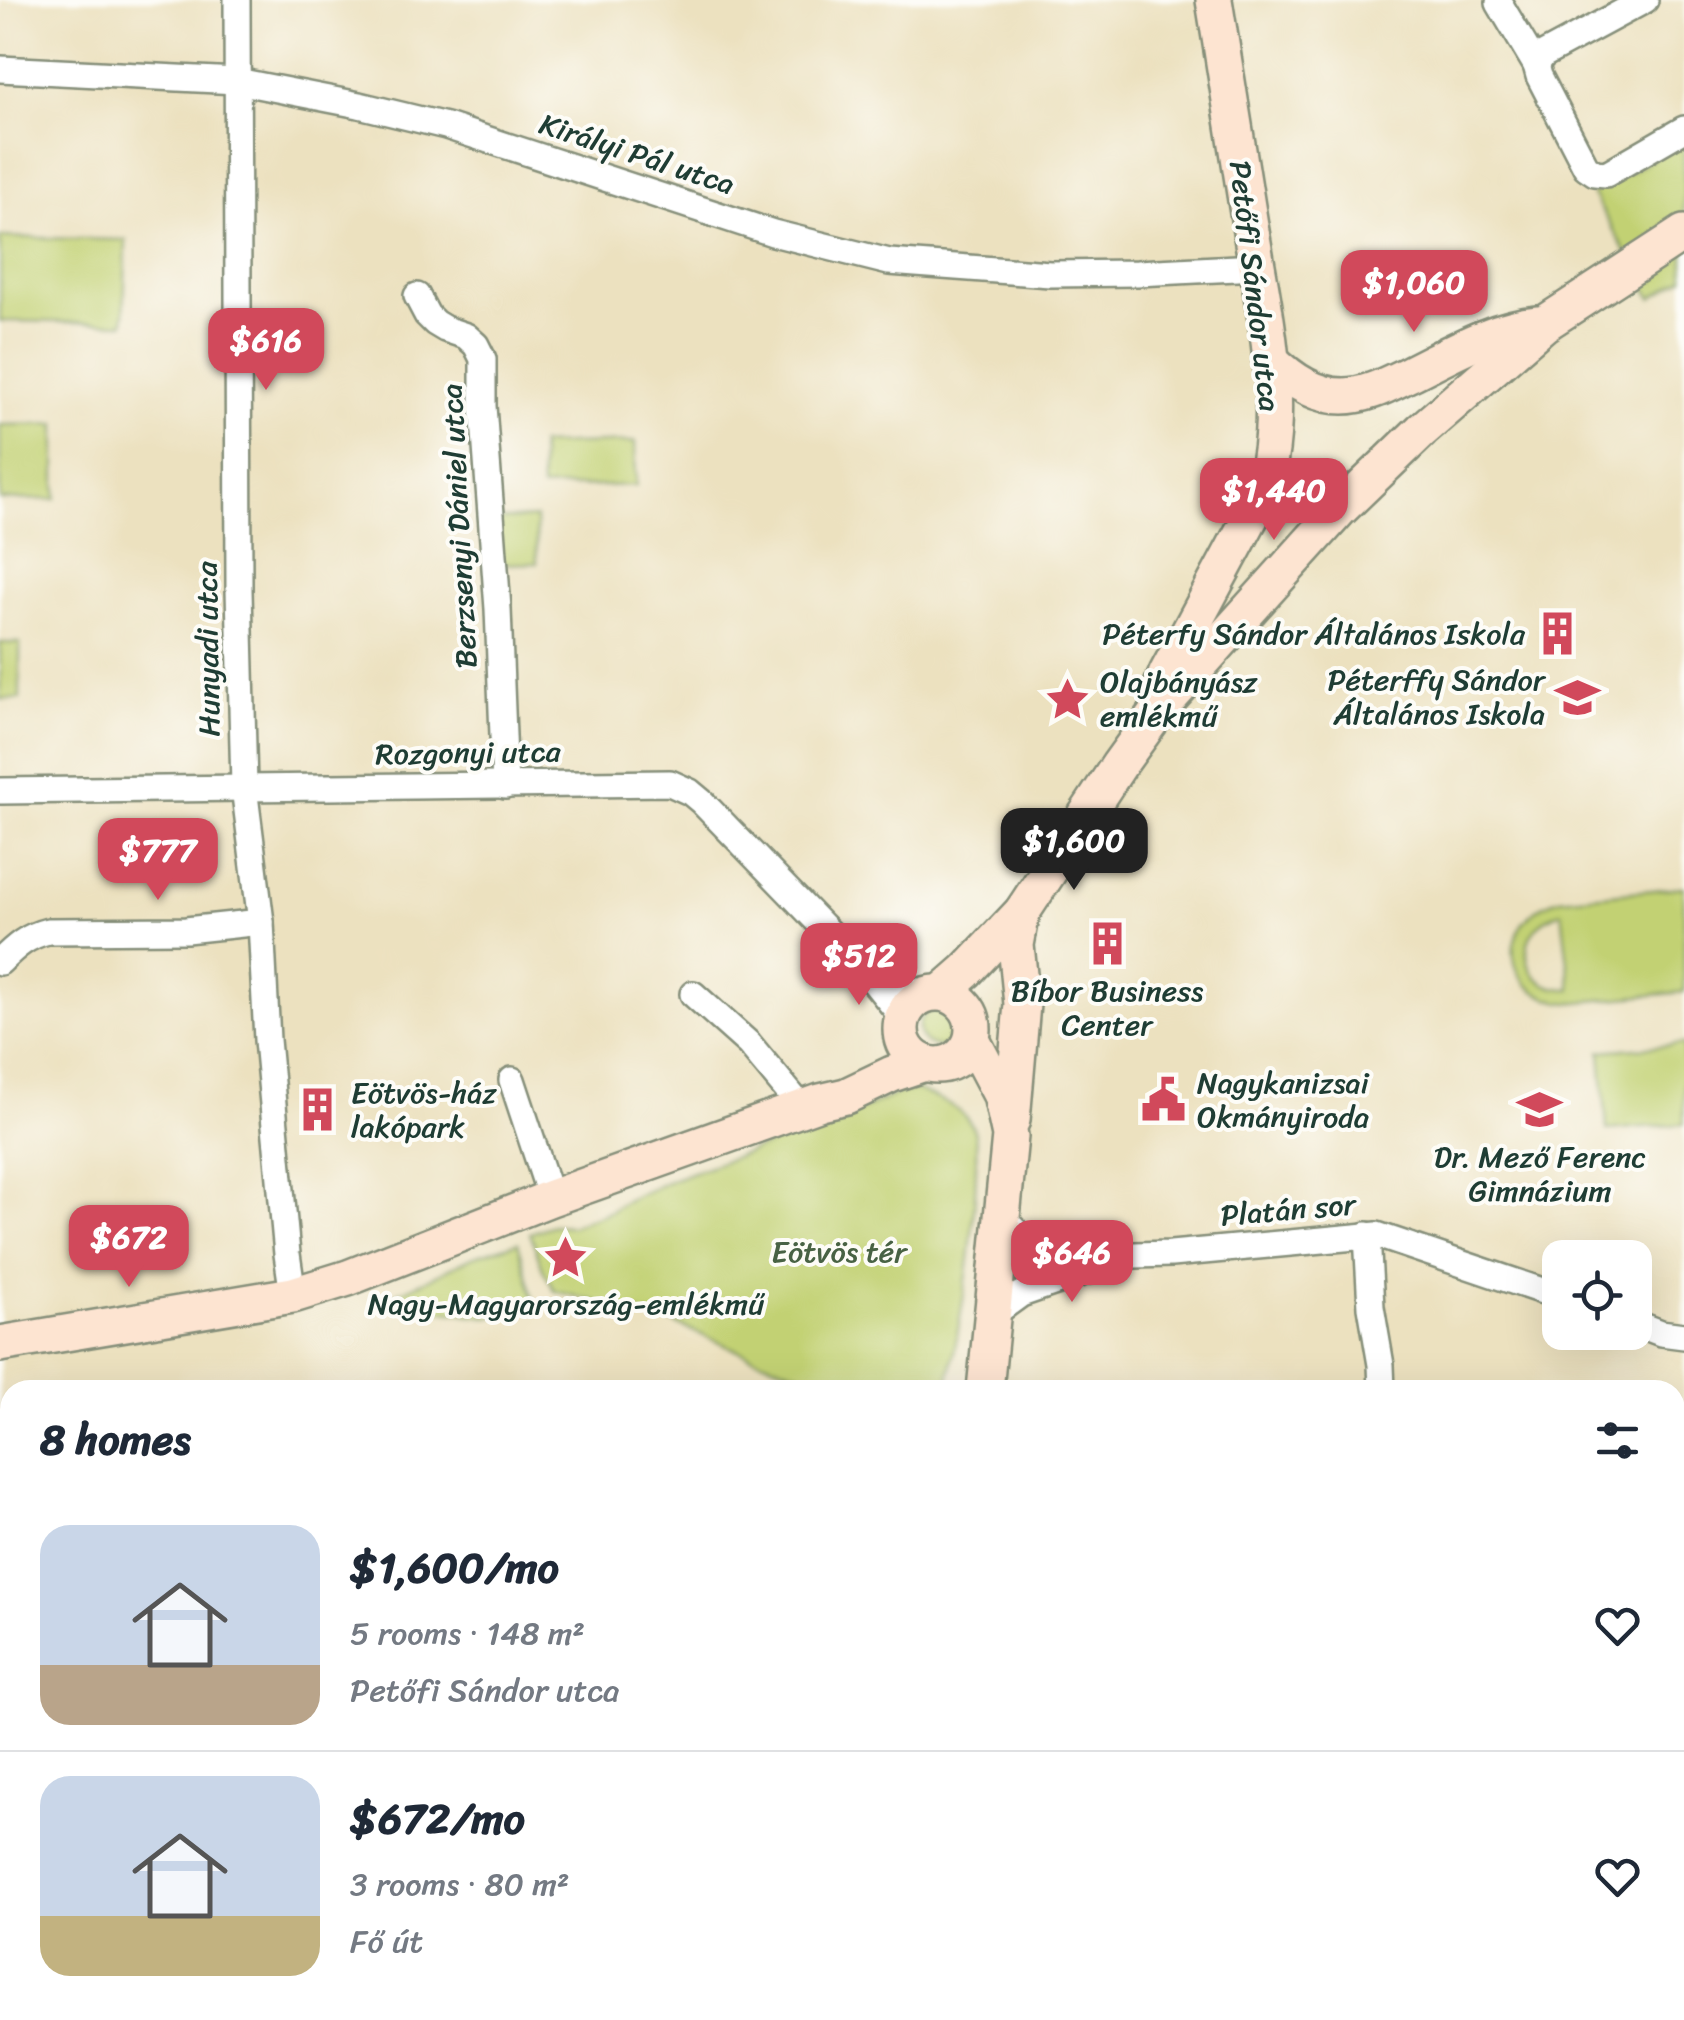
<!DOCTYPE html>
<meta charset="utf-8">
<style>
:root{--surface:#fff;--page:#f2f2f3;--text:#1f2937;--muted:#747a83;--line:#e0e1e3;--accent:#d1495b}
body{margin:0;font-family:Sriracha,sans-serif;background:var(--page);color:var(--text);height:100vh;display:flex;flex-direction:column;font-size:38px;white-space:nowrap}
*{box-sizing:border-box;margin:0}
p{font-size:32px;color:var(--muted)}
.icon{flex:none;width:55px;height:55px;fill:none;stroke:currentColor;stroke-width:2;stroke-linecap:round;stroke-linejoin:round}
.map{position:relative;flex:1;overflow:hidden}
.sheet{position:absolute;left:0px;top:1380px;width:1685px;height:640px;display:flex;flex-direction:column;background:var(--surface);border-radius:30px 30px 0 0;box-shadow:0 10px 40px #0002}
.sheet>*{flex:none}
.buttons{position:absolute;left:1542px;top:1240px;display:grid;gap:20px}
.buttons a{display:grid;place-items:center;width:110px;height:110px;border-radius:20px;background:var(--surface);box-shadow:0 10px 40px #0002;font-size:50px}
.price{position:absolute;translate:-50% -85px;padding:0 22px;border-radius:20px;background:var(--accent);color:#fff;font-size:32px;line-height:65px;filter:drop-shadow(0 2px 5px #0008)}
.price::after{content:'';position:absolute;left:50%;top:60px;width:30px;height:22px;margin-left:-15px;background:inherit;clip-path:polygon(0 0,100% 0,50% 100%)}
.price.on{background:#222;color:#fff}
ul{padding:0;list-style:none}
li{display:flex;align-items:center;gap:30px;height:250px;padding:0 40px}
li+li{border-top:2px solid var(--line)}
li span{display:grid;place-items:center;flex:none;width:280px;height:200px;border-radius:30px;color:#555}
li>.icon{margin-inline-start:auto}
span .icon{width:120px;height:120px;fill:#fffc;stroke-width:1}
li b{font-size:42px}
h2{display:flex;justify-content:space-between;align-items:center;height:120px;padding:0 40px;font-size:42px}
.map>svg:first-child{display:block}
.green{fill:#c2d173;stroke:#708754;stroke-width:2.5;fill-rule:evenodd}
.lines{fill:none;stroke-linecap:round;stroke-linejoin:round}
.street-casing{stroke:#868f7a;stroke-width:30}
.secondary-casing{stroke:#868f7a;stroke-width:40}
.street{stroke:#fff;stroke-width:25}
.secondary{stroke:#fde4d1;stroke-width:35}
.labels{text-anchor:middle;dominant-baseline:central;stroke-width:8;stroke-linejoin:round;paint-order:stroke}
.street-label{font-size:30px;fill:#1f3d34;stroke:#fdfcf7}
.poi-label{font-size:30px;fill:#1f3d34;stroke:#fdfcf7;text-anchor:start}
.park-label{font-size:30px;fill:#486244;stroke:#fdfcf7}
</style>
<div class="map">
<svg width="1684" height="2020" viewBox="0 0 1684 2020">
<rect width="100%" height="100%" fill="#fdfcf7"/>
<filter id="ink" filterUnits="userSpaceOnUse"><feTurbulence type="fractalNoise" baseFrequency=".01" numOctaves="2"/><feDisplacementMap in="SourceGraphic" scale="20" xChannelSelector="R" yChannelSelector="G"/><feConvolveMatrix kernelMatrix="1 2 1 2 8 2 1 2 1" color-interpolation-filters="sRGB"/></filter>
<filter id="wash" filterUnits="userSpaceOnUse"><feTurbulence type="fractalNoise" baseFrequency=".0048" numOctaves="4" result="noise"/><feDisplacementMap in="SourceGraphic" scale="40" xChannelSelector="R" yChannelSelector="G"/><feGaussianBlur stdDeviation="2.25" result="paint"/><feColorMatrix in="noise" values="0 0 0 0 0 0 0 0 0 0 0 0 0 0 0 0 0 1.4 0 .05"/><feComposite in="paint" operator="in"/></filter>
<g filter="url(#wash)">
<rect width="100%" height="100%" fill="#ece1bf"/>
<g class="green">
<path d="M1684,141V278L1652,298L1592,193Z"/>
<path d="M0,237L126,240L124,323L0,321Z"/>
<path d="M56,424V499L0,500V425Z"/>
<path d="M635,442L636,485L541,488L540,445Z"/>
<path d="M536,518L537,563L496,564L495,520Z"/>
<rect x="0" y="643" width="20" height="56"/>
<path d="M1684,887V992L1568,1003C1500,995 1494,919 1559,899ZM1562,912L1571,989C1518,992 1510,926 1562,912Z"/>
<circle cx="938" cy="1028" r="19"/>
<path d="M1684,1044V1124L1607,1130L1601,1051Z"/>
<path d="M916,1090C936,1098 963,1107 973,1128C978,1139 976,1155 976,1167C975,1241 961,1317 947,1390H848L753,1357L670,1321L555,1291L544,1272L530,1233L553,1225L571,1226L611,1211L623,1202L671,1180L848,1116L896,1094Z"/>
<path d="M518,1242L536,1308L488,1317L389,1304L388,1297L422,1282L472,1257Z"/>
</g>
</g>
<g filter="url(#ink)">
<g class="lines">
<defs>
<g id="street">
<path d="M237,0L239,590L244,787L261,922L267,1040L287,1254L293,1295"/>
<path d="M1499,3L1536,65L1539,76L1586,167L1595,173L1606,174L1684,129"/>
<path d="M1536,65L1543,55L1645,0"/>
<path d="M0,69L237,81L359,105L446,126L773,233L889,262L1050,274L1137,273L1257,267"/>
<path d="M417,296L427,315L435,323L445,329L466,336L476,345L483,359V406L498,609L505,786"/>
<path d="M0,791L670,783L690,792L702,802L862,967L895,1008L901,1021"/>
<path d="M0,962C15,947 27,936 48,931L186,930L261,922"/>
<path d="M871,972L905,989L929,993"/>
<path d="M693,994L749,1044L803,1109"/>
<path d="M512,1080L551,1198"/>
<path d="M1002,1218L1032,1247L1062,1257L1171,1254L1377,1235L1560,1297"/>
<path d="M1367,1235L1371,1307L1381,1365L1382,1390"/>
<path d="M992,1315L1021,1294L1108,1264"/>
<path d="M1635,1323L1661,1333L1684,1336"/>
<path d="M0,1520H10"/>
<path d="M0,1642L10,1648"/>
<path d="M0,1818L10,1817"/>
<path d="M406,2010L409,2020"/>
<path d="M87,2020L140,2010"/>
<path d="M864,2020L866,2010"/>
</g>
<g id="secondary">
<path d="M1270,359C1289,378 1314,396 1343,396C1367,396 1388,384 1409,374C1450,354 1492,328 1538,324"/>
<path d="M1160,690L1167,673L1257,505C1292,420 1263,307 1249,219C1237,146 1226,73 1214,0"/>
<path d="M942,992L966,971L1022,912L1119,765L1158,711L1339,510L1422,430L1544,324L1684,233"/>
<circle cx="937" cy="1029" r="36"/>
<path d="M973,1042L1001,1095L1010,1136L985,1390"/>
<path d="M1012,1120L1022,1004L1016,945L1022,912"/>
<path d="M0,1344L293,1295L348,1278L551,1198L820,1102L846,1096L892,1074L925,1063"/>
<path d="M1675,1780L1684,1783"/>
</g>
</defs>
<use href="#street" class="street-casing"/>
<use href="#secondary" class="secondary-casing"/>
<use href="#street" class="street"/>
<use href="#secondary" class="secondary"/>
</g>
</g>
<defs>
<symbol id="building-bare" viewBox="-9 -9 18 18"><path d="M-4-6H4V6H1V3H-1V6H-4ZM-2.5-4.3h1.7v1.8h-1.7ZM.8-4.3h1.7v1.8H.8ZM-2.5-1h1.7V.8h-1.7ZM.8-1h1.7V.8H.8Z" fill="#d1495b" stroke="#fdfcf7" stroke-width="2.5" paint-order="stroke"/></symbol>
<symbol id="school-bare" viewBox="-9 -9 18 18"><path d="M0-5L7-2L0 1L-7-2ZM-4 1L0 2.5L4 1V4Q0 6-4 4Z" fill="#d1495b" stroke="#fdfcf7" stroke-width="2.5" paint-order="stroke"/></symbol>
<symbol id="sight-bare" viewBox="-9 -9 18 18"><path d="M0-6L1.8-2.2L6-1.7L2.9 1.2L3.7 5.4L0 3.3L-3.7 5.4L-2.9 1.2L-6-1.7L-1.8-2.2Z" fill="#d1495b" stroke="#fdfcf7" stroke-width="2.5" paint-order="stroke"/></symbol>
<symbol id="civic-bare" viewBox="-9 -9 18 18"><path d="M-.6-6.5H3V-4.5H.6V-3L4-1V1h2V6H-6V1h2V-1L-.6-3ZM-1.2 2.5V6h2.4V2.5Z" fill="#d1495b" stroke="#fdfcf7" stroke-width="2.5" paint-order="stroke"/></symbol>
</defs>
<g fill-rule="evenodd">
<use href="#building-bare" x="1526" y="602" width="63" height="63"/>
<use href="#school-bare" x="1546" y="666" width="63" height="63"/>
<use href="#sight-bare" x="1036" y="668" width="63" height="63"/>
<use href="#building-bare" x="1076" y="912" width="63" height="63"/>
<use href="#civic-bare" x="1132" y="1068" width="63" height="63"/>
<use href="#building-bare" x="286" y="1078" width="63" height="63"/>
<use href="#school-bare" x="1508" y="1078" width="63" height="63"/>
<use href="#sight-bare" x="534" y="1226" width="63" height="63"/>
</g>
<g class="labels">
<g class="street-label">
<text transform="translate(637 154) rotate(18)">Királyi Pál utca</text>
<text transform="translate(1255 286) rotate(83)">Petőfi Sándor utca</text>
<text transform="translate(459 526) rotate(-93)">Berzsenyi Dániel utca</text>
<text transform="translate(208 649) rotate(-91)">Hunyadi utca</text>
<text transform="translate(468 753) rotate(-1)">Rozgonyi utca</text>
<text transform="translate(1288 1210) rotate(-5)">Platán sor</text>
</g>
<g class="poi-label">
<text x="1525" y="634" text-anchor="end">Péterfy Sándor Általános Iskola</text>
<text x="1545" y="680" text-anchor="end">Péterffy Sándor<tspan x="1545" dy="34">Általános Iskola</tspan></text>
<text x="1100" y="682">Olajbányász<tspan x="1100" dy="34">emlékmű</tspan></text>
<text x="1107" y="991" text-anchor="middle">Bíbor Business<tspan x="1107" dy="34">Center</tspan></text>
<text x="1197" y="1083">Nagykanizsai<tspan x="1197" dy="34">Okmányiroda</tspan></text>
<text x="351" y="1093">Eötvös-ház<tspan x="351" dy="34">lakópark</tspan></text>
<text x="1540" y="1157" text-anchor="middle">Dr. Mező Ferenc<tspan x="1540" dy="34">Gimnázium</tspan></text>
<text x="566" y="1304" text-anchor="middle">Nagy-Magyarország-emlékmű</text>
</g>
<g class="park-label">
<text x="839" y="1252">Eötvös tér</text>
</g>
</g>
</svg>
<div class="buttons">
<a><svg class="icon" aria-label="locate" viewBox="0 0 24 24"><circle cx="12" cy="12" r="6"/><path d="M12 2v4M12 18v4M2 12h4M18 12h4"/></svg></a>
</div>
<b class="price" style="left:1414px;top:335px">$1,060</b>
<b class="price" style="left:266px;top:393px">$616</b>
<b class="price" style="left:1274px;top:543px">$1,440</b>
<b class="price on" style="left:1074px;top:893px">$1,600</b>
<b class="price" style="left:158px;top:903px">$777</b>
<b class="price" style="left:859px;top:1008px">$512</b>
<b class="price" style="left:129px;top:1290px">$672</b>
<b class="price" style="left:1072px;top:1305px">$646</b>
<section class="sheet">
<h2>8 homes<svg class="icon" aria-label="filters" viewBox="0 0 24 24"><path d="M4 7h16M4 17h16"/><circle cx="9" cy="7" r="2"/><circle cx="15" cy="17" r="2"/></svg></h2>
<ul>
<li><span style="background:linear-gradient(#c9d6e8 70%,#b9a48a 0)"><svg class="icon" aria-label="home" viewBox="0 0 24 24"><path d="M3 11l9-7 9 7M6 9v11h12V9"/></svg></span><div><b>$1,600/mo</b><p>5 rooms · 148 m²</p><p>Petőfi Sándor utca</p></div><svg class="icon" aria-label="heart" viewBox="0 0 24 24"><path d="M12 20l-8-8c-3-5 5-10 8-4 3-6 11-1 8 4z"/></svg></li>
<li><span style="background:linear-gradient(#c9d6e8 70%,#c2b280 0)"><svg class="icon" aria-label="home" viewBox="0 0 24 24"><path d="M3 11l9-7 9 7M6 9v11h12V9"/></svg></span><div><b>$672/mo</b><p>3 rooms · 80 m²</p><p>Fő út</p></div><svg class="icon" aria-label="heart" viewBox="0 0 24 24"><path d="M12 20l-8-8c-3-5 5-10 8-4 3-6 11-1 8 4z"/></svg></li>
</ul>
</section>
</div>
